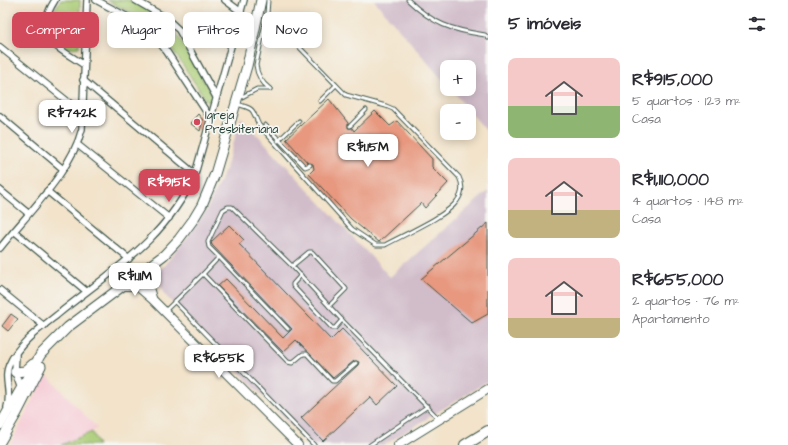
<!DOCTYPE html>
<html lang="pt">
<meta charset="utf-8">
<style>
:root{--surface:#fff;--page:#f7f7f7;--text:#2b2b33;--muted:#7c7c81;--accent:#d1495b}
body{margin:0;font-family:"Architects Daughter",sans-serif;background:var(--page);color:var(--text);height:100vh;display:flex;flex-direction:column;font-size:15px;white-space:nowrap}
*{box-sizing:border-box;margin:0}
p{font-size:13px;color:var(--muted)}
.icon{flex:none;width:22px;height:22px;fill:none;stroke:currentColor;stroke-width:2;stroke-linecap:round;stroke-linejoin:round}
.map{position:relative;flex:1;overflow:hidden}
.side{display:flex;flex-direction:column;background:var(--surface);width:300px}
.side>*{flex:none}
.banner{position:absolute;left:12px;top:12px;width:380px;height:36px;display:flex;gap:8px}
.tools{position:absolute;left:440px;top:60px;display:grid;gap:8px}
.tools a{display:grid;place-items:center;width:36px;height:36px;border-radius:8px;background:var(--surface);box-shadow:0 2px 10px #0003;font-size:20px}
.price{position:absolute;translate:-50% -34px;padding:0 9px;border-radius:8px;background:#fff;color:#222;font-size:13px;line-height:26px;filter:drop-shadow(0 1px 2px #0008)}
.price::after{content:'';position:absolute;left:50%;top:24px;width:12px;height:9px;margin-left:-6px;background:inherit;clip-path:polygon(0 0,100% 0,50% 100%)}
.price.current{background:var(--accent);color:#fff}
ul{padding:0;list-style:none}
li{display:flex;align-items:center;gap:12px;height:100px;padding:0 20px}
li span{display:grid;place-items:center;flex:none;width:112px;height:80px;border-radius:8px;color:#555}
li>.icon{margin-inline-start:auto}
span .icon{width:48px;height:48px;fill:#fffc;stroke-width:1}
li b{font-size:17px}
h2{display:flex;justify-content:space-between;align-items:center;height:48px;padding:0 20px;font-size:17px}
.pill{padding:0 14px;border-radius:8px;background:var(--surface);box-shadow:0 2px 10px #0003;font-size:14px;line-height:36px}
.pill.current{background:var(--accent);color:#fff}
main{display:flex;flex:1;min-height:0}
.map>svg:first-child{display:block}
.built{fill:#f6cfd8}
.industrial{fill:#d1bdca}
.green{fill:#aacc75;stroke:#648454}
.building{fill:#e7987f}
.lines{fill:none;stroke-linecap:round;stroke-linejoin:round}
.lane-casing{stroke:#3f564a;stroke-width:5}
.street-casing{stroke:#3f564a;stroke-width:8}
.secondary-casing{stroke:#3f564a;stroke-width:10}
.primary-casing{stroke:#3f564a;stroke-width:11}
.highway-casing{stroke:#3f564a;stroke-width:12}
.lane{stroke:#fff;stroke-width:3}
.street{stroke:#fff;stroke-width:5.5}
.secondary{stroke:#fff;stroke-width:8}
.primary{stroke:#fff;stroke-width:9}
.highway{stroke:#fff;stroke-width:10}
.poi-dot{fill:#d1495b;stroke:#f6f6f2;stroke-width:1.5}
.labels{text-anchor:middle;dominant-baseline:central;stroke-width:3.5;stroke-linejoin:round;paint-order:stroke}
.poi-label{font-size:12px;fill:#1f3d34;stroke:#f6f6f2;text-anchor:start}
</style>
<main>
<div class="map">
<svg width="488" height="445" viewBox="0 0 488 445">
<rect width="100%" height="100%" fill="#f6f6f2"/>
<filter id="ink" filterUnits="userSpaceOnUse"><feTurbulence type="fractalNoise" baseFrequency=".025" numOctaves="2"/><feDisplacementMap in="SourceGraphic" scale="8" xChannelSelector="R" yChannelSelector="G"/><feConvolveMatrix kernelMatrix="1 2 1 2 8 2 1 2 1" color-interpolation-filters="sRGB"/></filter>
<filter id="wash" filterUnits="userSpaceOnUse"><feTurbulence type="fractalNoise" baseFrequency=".012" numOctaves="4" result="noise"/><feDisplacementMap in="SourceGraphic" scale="16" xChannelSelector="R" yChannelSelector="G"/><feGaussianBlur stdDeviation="0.9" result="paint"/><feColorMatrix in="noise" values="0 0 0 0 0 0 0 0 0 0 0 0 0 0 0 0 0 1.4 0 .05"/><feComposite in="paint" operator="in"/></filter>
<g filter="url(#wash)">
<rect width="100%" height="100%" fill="#f2e3ca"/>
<path class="built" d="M46,374L97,428L92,432L62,445H10Z"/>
<g class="industrial">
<path d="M374,0H488V133L451,89H469V67H447V85Z"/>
<path d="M241,117L390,277L488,191V381L384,445H310L164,294L157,274L186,239L206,211L226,168Z"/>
</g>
<g class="green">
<path d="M61,0H80L79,47L69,48C46,31 44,24 61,0Z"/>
<path d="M107,0H132L165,20L177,34L213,96L208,103L161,32L146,21Z"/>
<path d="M92,432L98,445H61Z"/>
</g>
<g id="blocks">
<g class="building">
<path d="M329,99L348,123V128H352L354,131L375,111L390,126L397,121L432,159V167L448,183L425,208L421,203L379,242L351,219L309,174L314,169L313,164L308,163L286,139Z"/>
<path d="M198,114L203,120L200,131L190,123Z"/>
<path d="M488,223V314L472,323L421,279Z"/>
<path d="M229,225L244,240L239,244L331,340L342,329L397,386L377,405L370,397L323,441L301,418L358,365L359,362L354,361L333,378L296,340L283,352L218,286L226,279L283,338L292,329L212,245L211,242Z"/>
<path d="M11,314L18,319L8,331L2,326Z"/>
</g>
</g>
</g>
<g filter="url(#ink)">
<use href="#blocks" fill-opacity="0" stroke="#3f564a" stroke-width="1"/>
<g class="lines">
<defs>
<g id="lane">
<path d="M268,0L267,14L256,65C257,75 262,83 270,89"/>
<path d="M408,0C433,24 451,30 485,35L488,38"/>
<path d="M240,98L257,89H270"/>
<path d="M320,101L336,85"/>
<path d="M237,104C257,110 251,109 259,125L352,229L376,245H385C403,235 447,216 457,201C463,193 463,185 459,177L393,109L386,106L346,95L267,14"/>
<path d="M265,125L305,167L310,165"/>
<path d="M350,126L366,110"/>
<path d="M278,141L299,121"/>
<path d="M219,257L209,247L208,242L223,210L228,207H232L292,266L342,320L438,418"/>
<path d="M292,266L309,252H312L346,289L329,306"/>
<path d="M203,274L219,257L288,329"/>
<path d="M301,275L293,284V286L332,328H335L342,320"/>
<path d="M174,301L314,445"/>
<path d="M165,311L203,274L288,362L292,363L303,354H307L332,381H335L356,363"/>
<path d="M370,445L428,406"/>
</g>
<g id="street">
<path d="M55,0C31,38 55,45 84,65"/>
<path d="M96,0L148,28L167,52L211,119"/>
<path d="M135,0L166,18L179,30L216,97"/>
<path d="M225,0L241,12"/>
<path d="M0,47L82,113"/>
<path d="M83,80L195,174"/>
<path d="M0,116L63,169"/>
<path d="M78,145L169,218"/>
<path d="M0,190L28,213"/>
<path d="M47,191L129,259"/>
<path d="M14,231L86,291"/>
<path d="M0,248C28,213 71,172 82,129L87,0"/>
<path d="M0,290L44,326"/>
<path d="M16,355L15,372L21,389"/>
<path d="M7,407C12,393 3,378 9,365C18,344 39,329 57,315C111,271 165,241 195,174L244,0"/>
</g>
<g id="secondary">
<path d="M152,264L146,278L152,298"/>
<path d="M122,286H137L152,299L298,445"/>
<path d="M398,445L488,389"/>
</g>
<g id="primary">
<path d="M15,372L25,371L33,364"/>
<path d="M0,425L41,354L68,327L164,255L179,239L193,220L202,205L215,174L247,66L261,0"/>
<path d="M0,442L17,413L41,366"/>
</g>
<path id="highway" d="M465,445L488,431"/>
</defs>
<use href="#lane" class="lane-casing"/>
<use href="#street" class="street-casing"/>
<use href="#secondary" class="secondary-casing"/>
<use href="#primary" class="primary-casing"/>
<use href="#highway" class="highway-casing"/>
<use href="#lane" class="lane"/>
<use href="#street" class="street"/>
<use href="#secondary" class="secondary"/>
<use href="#primary" class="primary"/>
<use href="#highway" class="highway"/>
</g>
</g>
<circle class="poi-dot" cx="197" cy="122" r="4"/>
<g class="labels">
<g class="poi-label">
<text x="205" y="115">Igreja<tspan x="205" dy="14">Presbiteriana</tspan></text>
</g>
</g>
</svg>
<div class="tools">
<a>+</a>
<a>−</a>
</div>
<b class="price" style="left:72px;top:134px">R$742K</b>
<b class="price" style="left:368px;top:168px">R$1.15M</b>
<b class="price current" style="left:169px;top:203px">R$915K</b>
<b class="price" style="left:135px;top:297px">R$1.11M</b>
<b class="price" style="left:219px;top:379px">R$655K</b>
<div class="banner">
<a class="pill current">Comprar</a>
<a class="pill">Alugar</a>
<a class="pill">Filtros</a>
<a class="pill">Novo</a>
</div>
</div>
<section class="side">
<h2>5 imóveis<svg class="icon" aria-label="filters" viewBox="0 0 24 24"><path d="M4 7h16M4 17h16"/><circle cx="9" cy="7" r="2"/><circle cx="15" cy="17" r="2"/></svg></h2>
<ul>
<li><span style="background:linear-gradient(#f6c9c9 60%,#8fb573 0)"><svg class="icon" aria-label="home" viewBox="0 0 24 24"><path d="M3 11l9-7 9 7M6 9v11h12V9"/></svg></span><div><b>R$915,000</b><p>5 quartos · 123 m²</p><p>Casa</p></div></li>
<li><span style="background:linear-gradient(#f6c9c9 65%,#c2b280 0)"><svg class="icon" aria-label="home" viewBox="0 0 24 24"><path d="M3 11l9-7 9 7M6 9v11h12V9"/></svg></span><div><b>R$1,110,000</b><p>4 quartos · 148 m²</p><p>Casa</p></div></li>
<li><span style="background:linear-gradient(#f6c9c9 75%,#c2b280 0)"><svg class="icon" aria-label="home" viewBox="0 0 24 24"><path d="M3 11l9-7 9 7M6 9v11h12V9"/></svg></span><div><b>R$655,000</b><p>2 quartos · 76 m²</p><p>Apartamento</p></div></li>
</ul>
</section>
</main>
